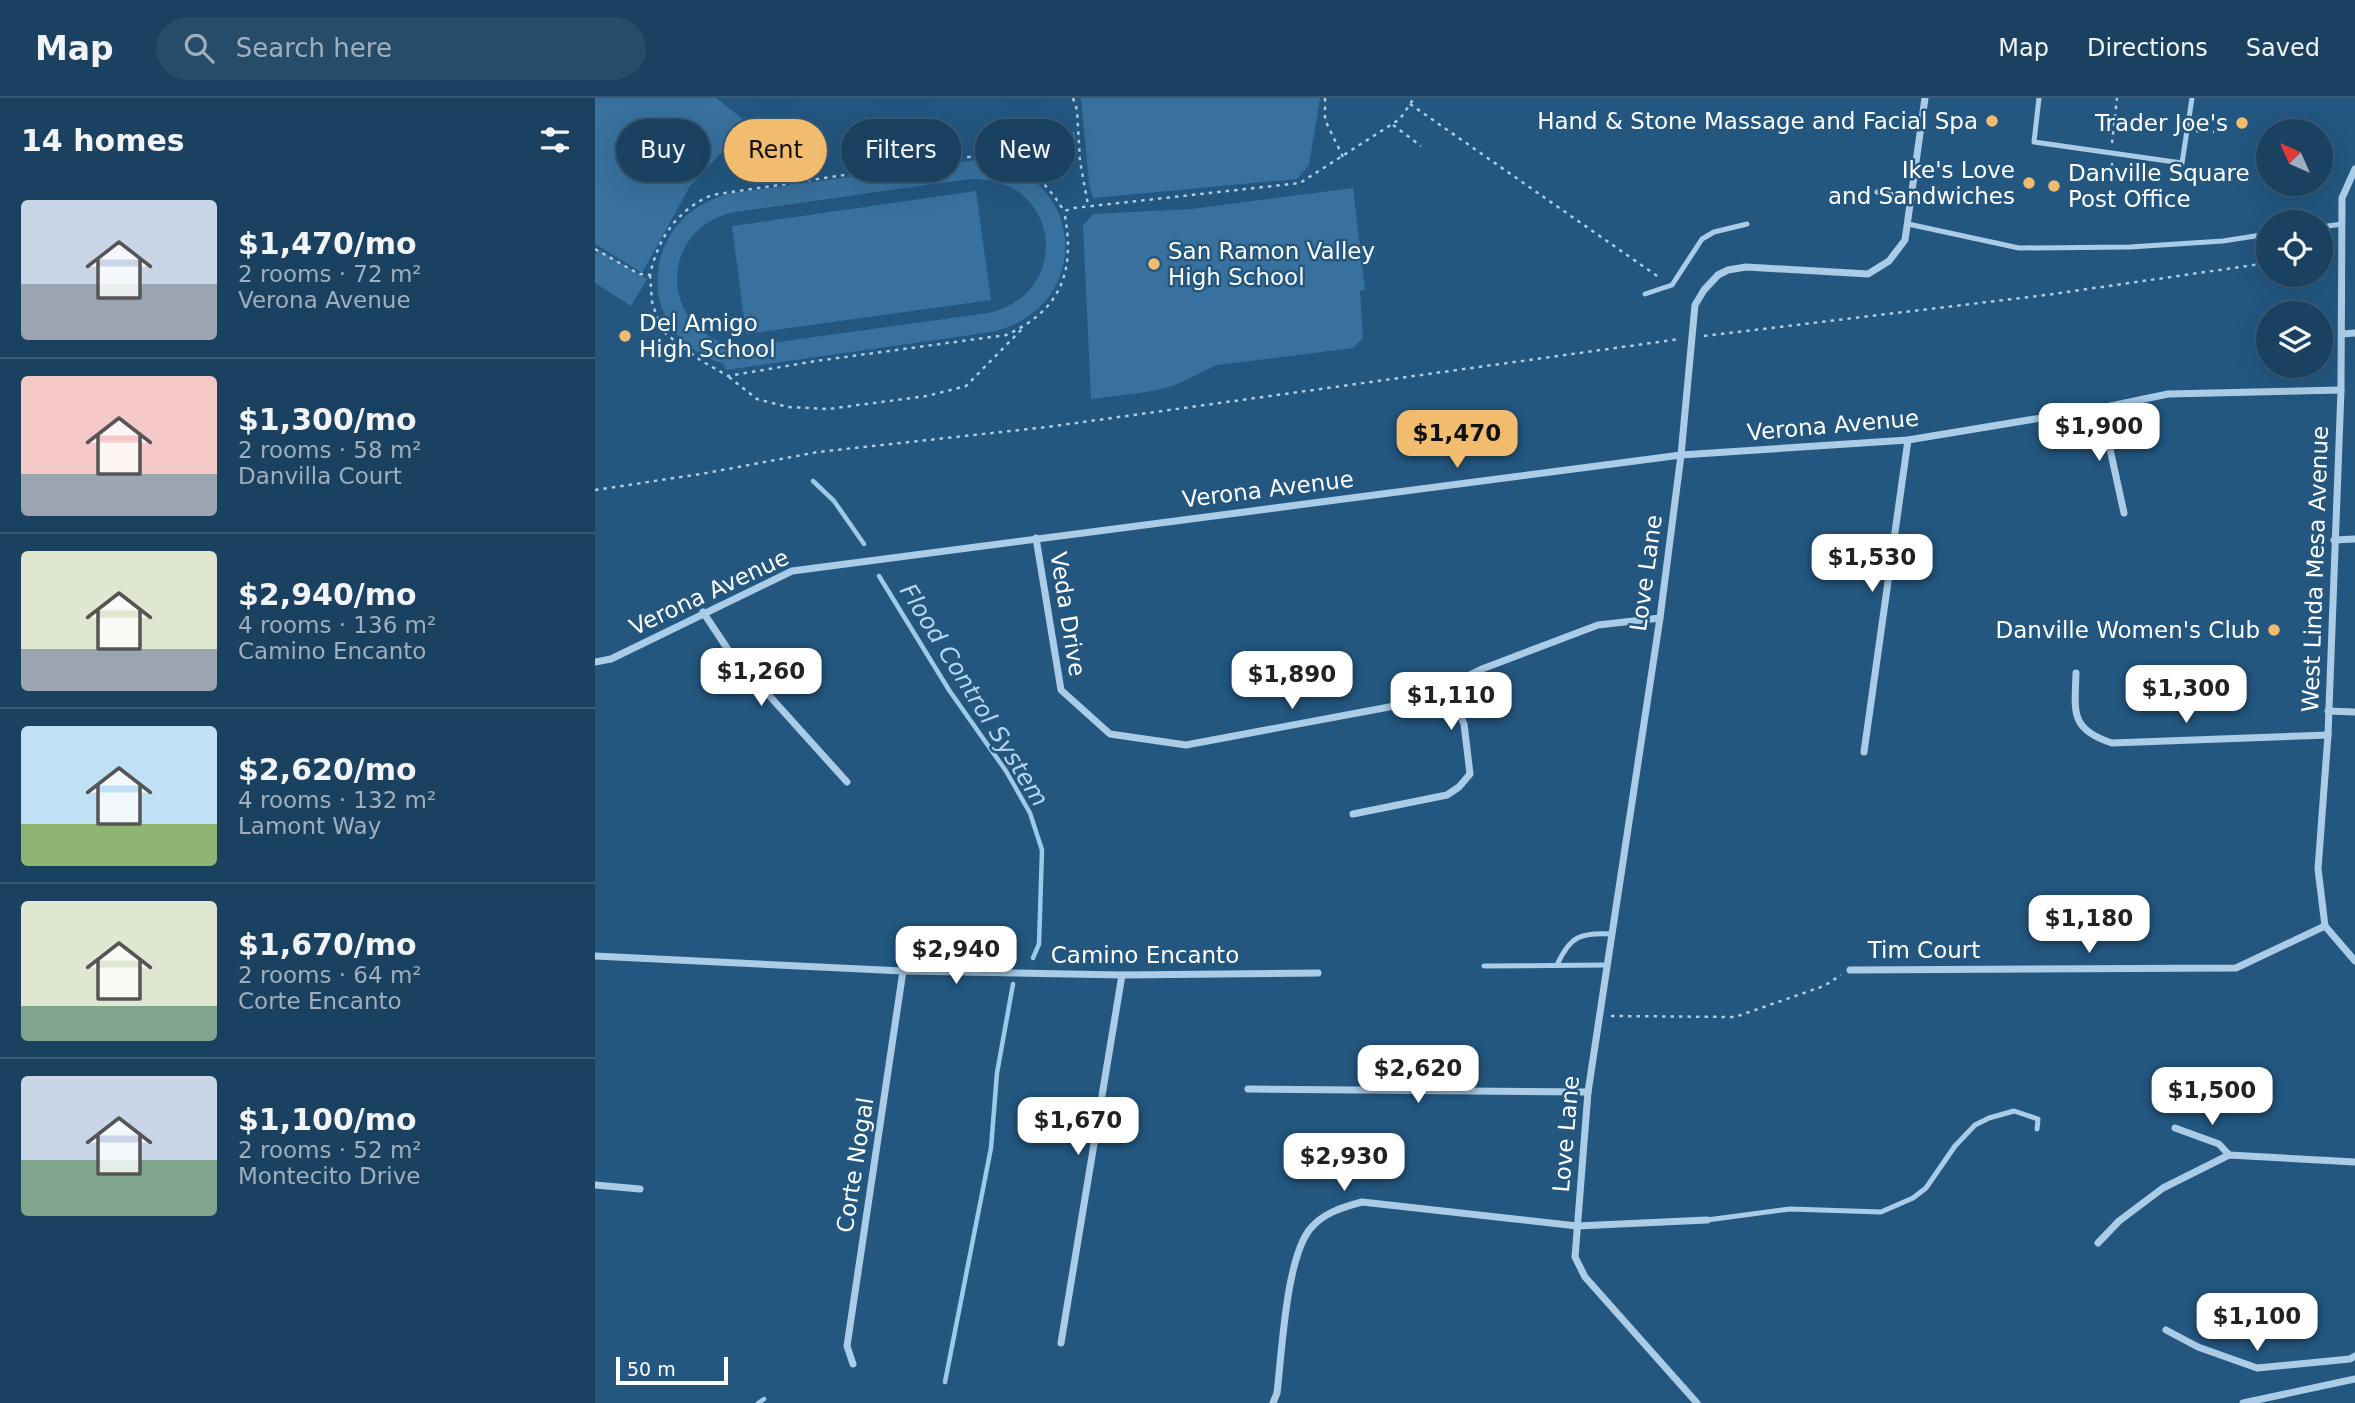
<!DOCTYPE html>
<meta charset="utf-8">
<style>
:root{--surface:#1a4160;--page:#274c69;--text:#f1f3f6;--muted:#9fafbd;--line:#385a75;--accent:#f1bc6d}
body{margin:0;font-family:"DejaVu Sans",sans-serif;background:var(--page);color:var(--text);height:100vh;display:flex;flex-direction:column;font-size:26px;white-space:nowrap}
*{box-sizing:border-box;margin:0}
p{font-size:23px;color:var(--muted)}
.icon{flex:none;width:38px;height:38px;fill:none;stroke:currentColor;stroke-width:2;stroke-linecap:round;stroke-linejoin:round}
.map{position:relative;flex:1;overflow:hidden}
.sheet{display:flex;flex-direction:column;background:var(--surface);width:595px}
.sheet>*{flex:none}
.banner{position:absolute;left:21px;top:21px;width:665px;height:63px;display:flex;gap:14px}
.needle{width:46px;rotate:315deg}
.buttons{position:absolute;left:1661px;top:21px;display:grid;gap:14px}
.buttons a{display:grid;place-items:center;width:77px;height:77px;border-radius:50%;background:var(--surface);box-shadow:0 7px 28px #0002,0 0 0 2px var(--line);font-size:35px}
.scale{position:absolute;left:21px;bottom:18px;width:112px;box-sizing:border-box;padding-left:7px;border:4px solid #fff;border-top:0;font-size:19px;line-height:24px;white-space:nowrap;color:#fff;-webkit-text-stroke:5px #235780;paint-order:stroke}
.price{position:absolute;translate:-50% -60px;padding:0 16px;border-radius:14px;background:#fff;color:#222;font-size:23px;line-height:46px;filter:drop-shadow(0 2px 4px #0008)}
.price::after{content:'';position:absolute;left:50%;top:42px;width:21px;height:16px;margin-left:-10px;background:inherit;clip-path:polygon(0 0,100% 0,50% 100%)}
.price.active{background:var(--accent);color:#111}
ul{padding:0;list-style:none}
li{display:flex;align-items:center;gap:21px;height:175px;padding:0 21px}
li+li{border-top:2px solid var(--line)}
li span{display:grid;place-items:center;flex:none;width:196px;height:140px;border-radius:7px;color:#555}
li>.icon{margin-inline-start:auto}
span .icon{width:84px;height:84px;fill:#fffc;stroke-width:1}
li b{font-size:30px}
h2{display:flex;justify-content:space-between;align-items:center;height:84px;padding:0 21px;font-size:30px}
.chip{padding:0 24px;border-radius:32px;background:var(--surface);box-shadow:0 7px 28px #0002,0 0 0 2px var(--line);font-size:24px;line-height:63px}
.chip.active{background:var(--accent);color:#111}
header{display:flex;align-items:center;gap:42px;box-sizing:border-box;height:98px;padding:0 35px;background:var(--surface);border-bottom:2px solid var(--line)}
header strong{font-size:33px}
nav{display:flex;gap:38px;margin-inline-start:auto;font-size:24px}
.search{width:490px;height:63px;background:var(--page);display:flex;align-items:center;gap:18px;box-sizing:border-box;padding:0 24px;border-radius:38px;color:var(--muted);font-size:26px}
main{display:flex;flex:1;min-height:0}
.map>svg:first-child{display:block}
.green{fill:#38719e;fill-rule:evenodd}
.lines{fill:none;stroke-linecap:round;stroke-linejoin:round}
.stream{stroke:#9ec9e8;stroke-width:4.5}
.path{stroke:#aacce7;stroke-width:2.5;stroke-dasharray:3.5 5;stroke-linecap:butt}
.service{stroke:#aacce7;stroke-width:5}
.minor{stroke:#aacce7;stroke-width:7}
.poi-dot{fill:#f1bc6d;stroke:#235780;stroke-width:2.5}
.labels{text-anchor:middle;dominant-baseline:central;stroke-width:5;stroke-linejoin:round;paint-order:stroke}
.poi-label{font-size:23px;fill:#fff;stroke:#235780;text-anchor:end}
.street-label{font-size:23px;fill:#fff;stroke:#235780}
.water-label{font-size:24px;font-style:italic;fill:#b5d6ee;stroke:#235780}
</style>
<header>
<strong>Map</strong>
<div class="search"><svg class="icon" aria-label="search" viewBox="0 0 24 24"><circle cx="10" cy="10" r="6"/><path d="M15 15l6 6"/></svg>Search here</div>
<nav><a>Map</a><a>Directions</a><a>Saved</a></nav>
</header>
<main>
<section class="sheet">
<h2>14 homes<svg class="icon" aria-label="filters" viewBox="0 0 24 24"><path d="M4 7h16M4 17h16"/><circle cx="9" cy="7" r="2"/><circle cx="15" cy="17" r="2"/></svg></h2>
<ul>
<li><span style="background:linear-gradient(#c9d6e8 60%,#9aa5b1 0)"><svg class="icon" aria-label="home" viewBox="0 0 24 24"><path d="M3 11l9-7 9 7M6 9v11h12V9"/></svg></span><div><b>$1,470/mo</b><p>2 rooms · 72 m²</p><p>Verona Avenue</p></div></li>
<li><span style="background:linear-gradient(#f6c9c9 70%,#9aa5b1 0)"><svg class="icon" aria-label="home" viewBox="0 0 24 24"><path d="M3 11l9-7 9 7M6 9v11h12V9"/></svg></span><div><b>$1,300/mo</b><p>2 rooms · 58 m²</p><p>Danvilla Court</p></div></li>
<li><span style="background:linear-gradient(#dfe7d0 70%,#9aa5b1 0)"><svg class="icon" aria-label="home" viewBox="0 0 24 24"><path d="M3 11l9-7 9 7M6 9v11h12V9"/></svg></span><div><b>$2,940/mo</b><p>4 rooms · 136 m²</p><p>Camino Encanto</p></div></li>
<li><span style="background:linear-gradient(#bfe0f5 70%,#8fb573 0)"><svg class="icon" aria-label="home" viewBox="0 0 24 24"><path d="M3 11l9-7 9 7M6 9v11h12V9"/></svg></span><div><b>$2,620/mo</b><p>4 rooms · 132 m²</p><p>Lamont Way</p></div></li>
<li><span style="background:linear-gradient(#dfe7d0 75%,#7fa58c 0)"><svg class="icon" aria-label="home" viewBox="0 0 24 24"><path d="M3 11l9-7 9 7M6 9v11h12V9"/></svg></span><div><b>$1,670/mo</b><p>2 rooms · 64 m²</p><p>Corte Encanto</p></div></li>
<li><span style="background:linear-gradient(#c9d6e8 60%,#7fa58c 0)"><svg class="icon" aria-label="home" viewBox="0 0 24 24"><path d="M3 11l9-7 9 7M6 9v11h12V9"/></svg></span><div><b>$1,100/mo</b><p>2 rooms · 52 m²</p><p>Montecito Drive</p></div></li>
</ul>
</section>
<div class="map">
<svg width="1760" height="1305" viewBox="0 0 1760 1305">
<rect width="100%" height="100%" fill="#235780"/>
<g class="green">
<path d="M0,0H121L158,29L124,57L95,88L47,175L0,146Z"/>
<path d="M486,0H725L714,67L702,81L498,100L494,86Z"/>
<path d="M480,34L481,60L433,62L432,37Z"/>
<path d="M387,61C493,75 500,211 396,234L130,272L129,266C35,238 43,116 137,95ZM375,81C465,77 480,196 393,215L148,249C65,241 58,131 140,114Z"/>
<path d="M758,90L770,192L765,193L768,240L758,250L622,267L578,288L552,294L496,301L488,127L498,116L597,111Z"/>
<path d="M381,93L396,202L151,236L137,128Z"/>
<path d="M3,151L52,181L36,208L0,185V156Z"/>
</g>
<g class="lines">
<g class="stream">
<path d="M218,383L239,403L269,446"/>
<path d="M284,478L354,592L411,673L435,715L447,752L444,846L438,860"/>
<path d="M350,1284L396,1050L402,975L418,886"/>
<path d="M163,1305L169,1301"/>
</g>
<g class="path">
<path d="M478,0L482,12L485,63L493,107"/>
<path d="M730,0V22L748,59"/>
<path d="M815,6L1065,180"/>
<path d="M798,27L826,48"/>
<path d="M1601,33L1619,34"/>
<path d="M1517,45L1522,0"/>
<path d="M1517,76V65"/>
<path d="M0,151L44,176L55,177C63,140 82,112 117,97L369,59C419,59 443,71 469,113L479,110L705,85L805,21L819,0"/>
<path d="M1726,156L1736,154"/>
<path d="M55,177L57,204L63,222L71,236L105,262L133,278L221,263L411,237C467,212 481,172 469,113"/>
<path d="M1109,238L1451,197L1673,165"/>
<path d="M134,279L162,301L193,309L233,311L332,298L371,288L428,230"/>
<path d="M0,392L106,376L223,354L452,329L1085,241"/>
<path d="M1016,918L1140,919L1229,888L1246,877"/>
</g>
<g class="service">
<path d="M1444,0L1439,44L1587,65L1597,0"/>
<path d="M1282,94L1316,99"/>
<path d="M1313,126L1424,150L1535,149L1628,143L1673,136"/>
<path d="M1726,129L1747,126"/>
<path d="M1050,196L1077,187L1107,141L1119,134L1152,126"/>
<path d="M962,867C975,838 986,834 1017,836"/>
<path d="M889,868L1012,867"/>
<path d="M1112,1122L1195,1111L1286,1114L1318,1100L1331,1090L1360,1048L1380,1027L1394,1020L1419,1013L1443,1021L1442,1031"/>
</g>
<g class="minor">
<path d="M1760,71L1747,100L1746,292L1733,637L1723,771L1730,828L1760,863"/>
<path d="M1747,236L1760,235"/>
<path d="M1506,310L1529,415"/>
<path d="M441,440L466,592L515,636L591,647L821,604L887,571L1003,527L1065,520"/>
<path d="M1739,442L1760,441"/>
<path d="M108,514L134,553L252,684"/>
<path d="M0,564L16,561L197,473L1086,357L1313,342L1506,310L1573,296L1746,292"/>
<path d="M1481,575C1480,613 1474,631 1517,645L1733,637"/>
<path d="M1733,613L1760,614"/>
<path d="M1269,654L1313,342"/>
<path d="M758,716L852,697L864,689L875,676L869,626L853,588"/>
<path d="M0,858L308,873L527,877L723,875"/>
<path d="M1255,872L1641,870L1730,828"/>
<path d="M653,991L993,994"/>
<path d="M1580,1030L1624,1046L1634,1057"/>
<path d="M0,1087L45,1091"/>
<path d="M1503,1145L1524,1123L1568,1090L1634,1057L1760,1064"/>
<path d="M1571,1232L1603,1249L1662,1270L1755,1261L1760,1258"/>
<path d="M466,1245L527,877"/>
<path d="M258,1266L252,1248L308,873"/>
<path d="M678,1305L682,1295C687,1254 691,1161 715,1131C728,1115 748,1109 767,1104L982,1128L1112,1122"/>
<path d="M1102,1305L990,1179L980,1159L993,994L1065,520L1086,357L1100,207L1109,192L1123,177L1133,172L1151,169L1273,176L1294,163L1310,142L1330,0"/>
<path d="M1648,1305L1760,1281"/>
</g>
</g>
<g class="poi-dot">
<circle cx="1397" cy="23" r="7"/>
<circle cx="1647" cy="25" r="7"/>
<circle cx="1434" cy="85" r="7"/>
<circle cx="1459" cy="88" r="7"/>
<circle cx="559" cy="166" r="7"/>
<circle cx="30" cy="238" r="7"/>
<circle cx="1679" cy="532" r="7"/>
</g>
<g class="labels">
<g class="poi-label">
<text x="1383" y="23">Hand &amp; Stone Massage and Facial Spa</text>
<text x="1633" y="25">Trader Joe's</text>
<text x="1420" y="72">Ike's Love<tspan x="1420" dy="26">and Sandwiches</tspan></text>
<text x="1473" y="75" text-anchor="start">Danville Square<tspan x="1473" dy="26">Post Office</tspan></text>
<text x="573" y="153" text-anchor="start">San Ramon Valley<tspan x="573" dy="26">High School</tspan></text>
<text x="44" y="225" text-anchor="start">Del Amigo<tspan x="44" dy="26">High School</tspan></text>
<text x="1665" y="532">Danville Women's Club</text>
</g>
<g class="street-label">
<text transform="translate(1238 327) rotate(-5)">Verona Avenue</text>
<text transform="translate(673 391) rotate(-7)">Verona Avenue</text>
<text transform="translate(1720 471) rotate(-88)">West Linda Mesa Avenue</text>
<text transform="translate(1051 475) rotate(-82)">Love Lane</text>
<text transform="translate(114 494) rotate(-25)">Verona Avenue</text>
<text transform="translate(473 516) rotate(81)">Veda Drive</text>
<text x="1329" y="852">Tim Court</text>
<text x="550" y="857">Camino Encanto</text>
<text transform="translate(971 1036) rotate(-85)">Love Lane</text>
<text transform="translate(260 1067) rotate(-81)">Corte Nogal</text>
</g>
<g class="water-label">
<text transform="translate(379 597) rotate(58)">Flood Control System</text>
</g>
</g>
</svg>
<div class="buttons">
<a><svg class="needle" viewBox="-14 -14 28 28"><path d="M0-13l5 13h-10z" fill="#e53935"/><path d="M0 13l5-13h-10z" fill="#9fafbd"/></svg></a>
<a><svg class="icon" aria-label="locate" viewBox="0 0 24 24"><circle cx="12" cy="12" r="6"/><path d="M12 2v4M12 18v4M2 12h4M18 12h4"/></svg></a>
<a><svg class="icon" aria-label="layers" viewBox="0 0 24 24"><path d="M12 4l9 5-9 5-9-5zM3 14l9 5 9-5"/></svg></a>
</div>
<div class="scale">50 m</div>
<b class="price" style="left:1504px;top:365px">$1,900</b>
<b class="price active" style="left:862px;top:372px">$1,470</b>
<b class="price" style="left:1277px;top:496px">$1,530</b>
<b class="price" style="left:166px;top:610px">$1,260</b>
<b class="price" style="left:697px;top:613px">$1,890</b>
<b class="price" style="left:1591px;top:627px">$1,300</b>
<b class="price" style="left:856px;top:634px">$1,110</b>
<b class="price" style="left:1494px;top:857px">$1,180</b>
<b class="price" style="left:361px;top:888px">$2,940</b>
<b class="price" style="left:823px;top:1007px">$2,620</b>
<b class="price" style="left:1617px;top:1029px">$1,500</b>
<b class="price" style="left:483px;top:1059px">$1,670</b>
<b class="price" style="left:749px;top:1095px">$2,930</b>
<b class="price" style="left:1662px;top:1255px">$1,100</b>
<div class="banner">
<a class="chip">Buy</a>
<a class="chip active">Rent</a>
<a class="chip">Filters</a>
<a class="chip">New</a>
</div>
</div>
</main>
